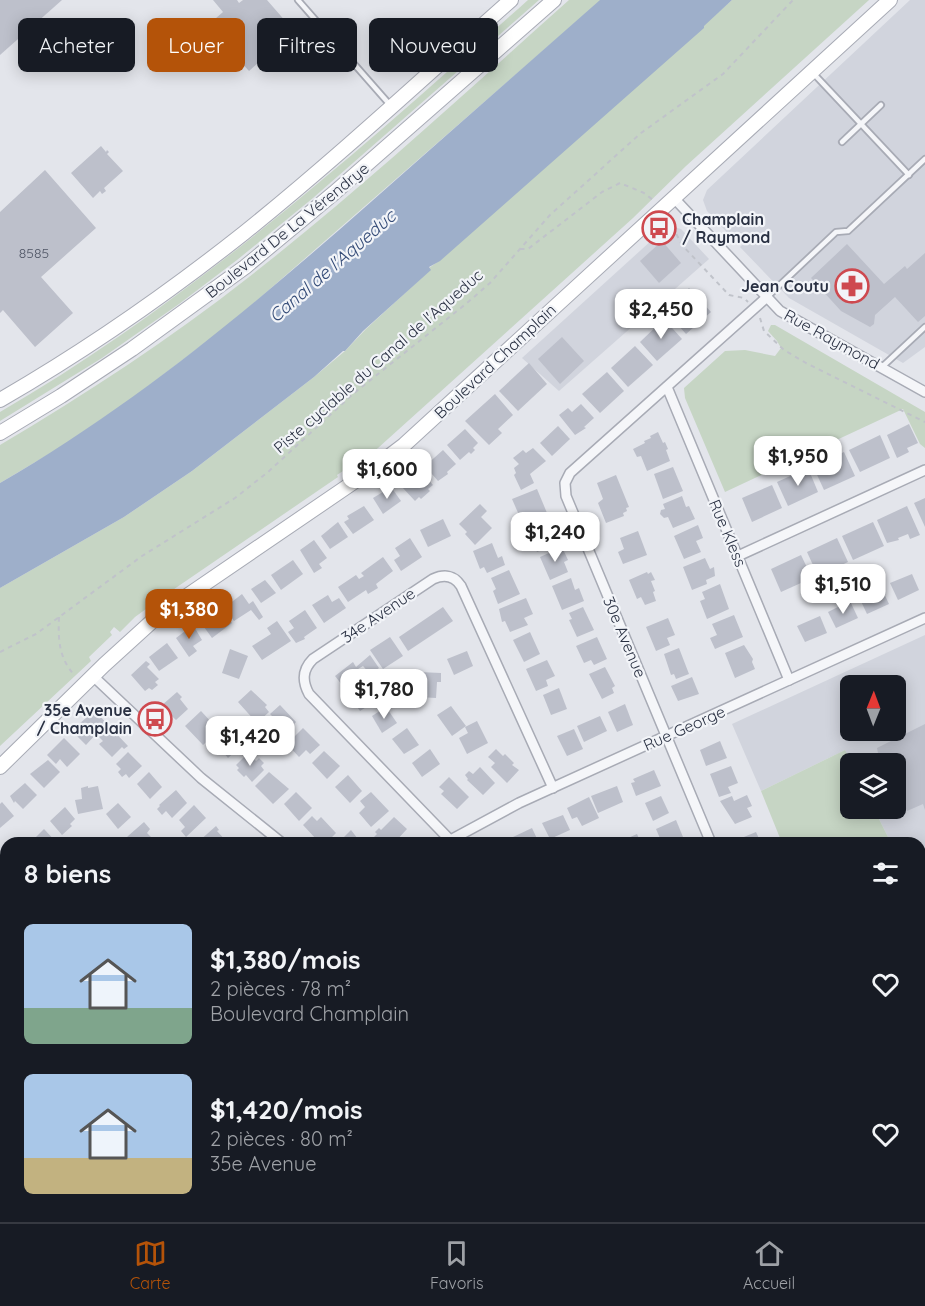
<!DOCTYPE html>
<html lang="fr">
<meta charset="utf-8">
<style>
:root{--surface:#171b24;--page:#242831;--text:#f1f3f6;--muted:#9ea1a6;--line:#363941;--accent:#b45309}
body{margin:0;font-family:Quicksand,sans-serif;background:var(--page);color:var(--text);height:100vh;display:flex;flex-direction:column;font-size:22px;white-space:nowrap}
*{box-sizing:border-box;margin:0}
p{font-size:20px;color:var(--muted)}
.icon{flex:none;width:33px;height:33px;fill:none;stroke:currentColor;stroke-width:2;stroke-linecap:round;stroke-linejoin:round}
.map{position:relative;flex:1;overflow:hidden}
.details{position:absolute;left:0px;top:837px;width:926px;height:386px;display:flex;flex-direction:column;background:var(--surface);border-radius:18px 18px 0 0;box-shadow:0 3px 15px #0003}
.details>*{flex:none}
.guide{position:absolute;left:18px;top:18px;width:600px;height:54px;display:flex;gap:12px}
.needle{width:39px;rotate:1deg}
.buttons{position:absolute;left:840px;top:675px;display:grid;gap:12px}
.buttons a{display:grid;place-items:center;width:66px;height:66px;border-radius:9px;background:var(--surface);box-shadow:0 3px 15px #0003;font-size:30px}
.price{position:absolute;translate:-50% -51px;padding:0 14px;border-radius:12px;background:#fff;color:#222;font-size:20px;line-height:39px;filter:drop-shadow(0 2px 3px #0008)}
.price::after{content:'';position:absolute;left:50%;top:36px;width:18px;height:14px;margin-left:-9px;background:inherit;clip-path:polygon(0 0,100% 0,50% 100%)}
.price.current{background:var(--accent);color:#fff}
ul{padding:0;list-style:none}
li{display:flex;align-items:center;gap:18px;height:150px;padding:0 24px}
li span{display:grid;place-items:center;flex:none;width:168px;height:120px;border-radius:9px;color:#555}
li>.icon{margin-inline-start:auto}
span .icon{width:72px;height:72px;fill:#fffc;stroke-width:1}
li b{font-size:26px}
h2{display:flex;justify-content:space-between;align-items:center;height:72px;padding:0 24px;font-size:26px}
.tag{padding:0 21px;border-radius:9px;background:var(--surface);box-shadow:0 3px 15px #0003;font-size:21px;line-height:54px}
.tag.current{background:var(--accent);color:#fff}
.tab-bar{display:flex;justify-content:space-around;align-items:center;height:84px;border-top:2px solid var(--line);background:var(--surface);font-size:16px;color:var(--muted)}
.tab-bar a{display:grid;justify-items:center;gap:3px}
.tab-bar .current{color:var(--accent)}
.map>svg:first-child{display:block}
.built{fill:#d1d4dd;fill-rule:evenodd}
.green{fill:#c6d5c4}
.water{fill:#9eafca}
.building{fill:#bdc0cb}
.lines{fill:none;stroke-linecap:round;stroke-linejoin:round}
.lane-casing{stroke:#a8abb5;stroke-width:8}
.street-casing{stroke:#a8abb5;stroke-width:12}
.secondary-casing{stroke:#a8abb5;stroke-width:16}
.path{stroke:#c0c3ca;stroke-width:2;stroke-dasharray:4.5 4.5;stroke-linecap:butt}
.lane{stroke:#f5f6f9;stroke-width:4.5}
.street{stroke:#f5f6f9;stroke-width:9}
.secondary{stroke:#fff;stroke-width:14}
.labels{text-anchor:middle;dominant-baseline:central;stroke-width:4.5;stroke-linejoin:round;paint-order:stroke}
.number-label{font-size:14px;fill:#4f5565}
.poi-label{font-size:16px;font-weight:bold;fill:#2a3143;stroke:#f2f4f8;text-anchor:end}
.street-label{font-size:16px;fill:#2a3143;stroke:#f2f4f8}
.water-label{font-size:18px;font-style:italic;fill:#344b77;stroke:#f2f4f8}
</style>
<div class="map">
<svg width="925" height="1222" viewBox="0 0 925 1222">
<rect width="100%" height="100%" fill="#e3e5eb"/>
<g class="built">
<path d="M910,0H925V347L903,363L789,298L740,247L743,244L738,239L735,241L707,211L703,200L707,190Z"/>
<path d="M669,226L681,229L709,259L559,391L522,358L663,230Z"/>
<path d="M925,635V849L920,851V843H891L874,809L896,808V764L852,763L845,750L761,791L732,724ZM850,686H896V730H850Z"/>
<path d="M6,1005V1216L19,1217L13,1222H0V1009Z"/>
</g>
<g class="green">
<path d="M528,0H539L313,198L237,260L179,304L102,358L0,421V412C193,300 361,149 528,0Z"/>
<path d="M569,0H601L231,323L130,400L59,448L0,483V445C86,394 170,339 249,277C360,190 464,94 569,0Z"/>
<path d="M732,0H869L686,166L633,218L378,448L351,469L349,467L337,475L338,477L161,598L135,617L120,632L114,627L110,632L112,635L89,657L91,661L0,746V588L124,517L192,471L314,377L345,351L366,329L430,270L429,268L440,260Z"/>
<path d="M771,325H775L925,412V448L920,444L903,409L725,492L685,398L684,388L725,351L745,350L775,356L781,348L777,341L768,331Z"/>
<path d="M845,750L852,763L850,808L874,809L891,843H782L761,791Z"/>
<path d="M925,849V1222H737L734,1217L920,1216V851Z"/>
</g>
<path class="water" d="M600,0H732L704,26V28L440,261L429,267L431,270L363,331L345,351H343L314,377L192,471L124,517L0,588V483C137,404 254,305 372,201C448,134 524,67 600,0Z"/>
<g class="building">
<path d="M0,0H62L0,55Z"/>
<path d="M213,0H237L239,3L243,0H267L294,31L249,71L208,25L223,12Z"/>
<path d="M101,146L106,152L107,150L109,152L107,154L123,171L104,188L106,191L102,194L100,191L93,198L71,173Z"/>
<path d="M45,170L96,228L41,277L73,313L35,347L3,310L0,313V212Z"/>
<path d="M662,241L681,263L659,283L640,261Z"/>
<path d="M847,244L884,284L905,266L907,269L925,253V316L918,322L895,297L875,315L874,324L870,327L841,311L811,278Z"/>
<path d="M689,288L711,312L686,334L669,315L672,312L669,309L675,303L678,307L684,301L680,297Z"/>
<path d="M664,319L682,339L657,361L640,342Z"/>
<path d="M562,337L584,361L560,384L538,359Z"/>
<path d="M635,346L653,365L628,387L611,368Z"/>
<path d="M529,363L547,384L518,411L499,391Z"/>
<path d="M607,372L624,391L600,413L582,394Z"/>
<path d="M495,394L513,415L498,429L502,433L489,445L465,421Z"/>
<path d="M581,404L594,418L584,427L586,428L575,435L559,415L568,408L572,412Z"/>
<path d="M909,424L918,443L907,448L909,452L897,458L887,435Z"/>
<path d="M558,426L570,439L552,456L540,443Z"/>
<path d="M465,429L478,443L473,448L475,450L471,454L469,452L460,460L447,445Z"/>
<path d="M658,432L663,443L665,442L668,449L666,450L670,461L647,471L641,456L637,457L633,449L645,443L644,441L651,438L650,436Z"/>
<path d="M880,435L890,458L860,472L849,450Z"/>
<path d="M533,448L546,461L530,474L534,483L521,490L514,475L516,473L514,468L519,464L513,458L523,450L526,453Z"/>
<path d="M443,450L456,464L447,472L448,474L438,481L425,466Z"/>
<path d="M844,452L855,476L824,490L813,466Z"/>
<path d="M673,467L683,491L663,499L654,474Z"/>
<path d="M808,468L818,492L788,506L777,482Z"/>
<path d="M420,470L433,485L428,489L430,491L421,499L419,497L415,501L402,487Z"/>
<path d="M616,475L629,507L626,508L627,511L623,513L624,516L606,523L598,503L603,499L597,483Z"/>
<path d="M772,485L782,508L752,522L742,498Z"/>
<path d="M391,487L401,501L383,514L373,498Z"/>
<path d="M537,489L547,513L523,524L512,499Z"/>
<path d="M682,496L686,507L689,506L695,519L673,528L668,517L664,518L660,514L661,510L665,509L663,504Z"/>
<path d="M925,498V527L914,503Z"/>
<path d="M480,504L487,511L481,517L492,528L475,545L465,534L467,532L459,524Z"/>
<path d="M364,506L374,520L353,534L344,522L349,519L347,516Z"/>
<path d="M907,506L920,535L910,539L908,534L898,538L899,540L887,543L877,520Z"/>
<path d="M443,519L451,536L428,547L420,530Z"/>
<path d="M549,519L559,543L537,552L525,529Z"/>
<path d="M338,522L348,537L330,549L321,536Z"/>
<path d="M873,522L884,546L853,560L842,536Z"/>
<path d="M698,525L703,538L696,541L701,552L684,559L674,536Z"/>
<path d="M638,531L647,555L623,564L618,552L624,549L620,538Z"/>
<path d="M410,538L422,557L401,571L394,560L400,556L395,548Z"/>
<path d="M837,538L848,562L818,576L807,552Z"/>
<path d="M314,540L327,558L319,564L322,568L314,573L300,550Z"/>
<path d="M492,543L498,558L502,556L505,565L487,573L484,567L480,569L473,551Z"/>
<path d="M562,547L568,560L564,562L568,572L550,580L540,557Z"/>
<path d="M801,555L812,578L781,592L771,569Z"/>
<path d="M383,557L393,571L376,584L378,588L368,594L366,590L348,602L338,587L356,575L359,579L364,576L361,573Z"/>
<path d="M705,558L710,569L714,567L715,576L706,580L707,584L692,590L683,567Z"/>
<path d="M293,560L303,574L281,590L271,575Z"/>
<path d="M509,570L520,594L498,604L493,591L496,589L491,578Z"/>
<path d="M647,572L648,574L651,572L655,580L651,581L655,591L653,592L656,601L645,605L641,597L637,599L629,580Z"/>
<path d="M912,574L919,590L898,600L890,583Z"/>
<path d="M571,578L575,590L579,588L584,601L562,610L552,586Z"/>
<path d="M265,580L276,593L261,603L251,589Z"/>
<path d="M720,584L729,609L707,619L700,601L705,599L702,592Z"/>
<path d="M881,587L889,604L867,614L859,597Z"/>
<path d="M242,594L249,604L253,601L263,617L259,620L251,610L234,621L224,608Z"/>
<path d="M328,595L332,602L339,598L346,608L324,623L312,605Z"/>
<path d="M526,598L533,614L524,618L528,625L510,632L505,621L502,622L499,609Z"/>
<path d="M850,601L858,618L836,628L828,612Z"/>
<path d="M443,607L453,621L408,651L399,637Z"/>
<path d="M583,607L594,630L577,637L569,620L572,619L569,613Z"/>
<path d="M213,610L217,616L223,611L232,623L212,638L199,620Z"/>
<path d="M305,610L317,628L304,637L305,639L296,643L288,632L294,628L289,621Z"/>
<path d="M734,615L743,637L715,649L710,638L717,635L712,624Z"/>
<path d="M820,616L827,633L805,642L797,626Z"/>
<path d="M668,618L675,635L667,638L670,645L656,651L646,627Z"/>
<path d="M277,621L291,641L262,660L252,646L271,634L267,628Z"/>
<path d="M193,625L202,640L193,646L197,651L189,657L176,638Z"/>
<path d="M530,632L540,654L524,662L513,640Z"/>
<path d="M390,637L403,656L383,669L370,650Z"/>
<path d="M597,637L607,659L594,665L591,660L584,663L576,646Z"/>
<path d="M167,643L178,658L159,671L149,657Z"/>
<path d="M744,645L753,659L752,662L755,669L735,678L725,653Z"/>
<path d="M679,648L689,674L676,679L674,674L671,675L664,654Z"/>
<path d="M230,649L248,656L239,679L222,673Z"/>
<path d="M467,651L473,666L454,675L447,659Z"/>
<path d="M370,655L379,668L370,674L363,666L358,669L364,677L346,690L335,676L353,662L356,667Z"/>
<path d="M547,660L555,676L546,680L548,686L536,691L526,669Z"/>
<path d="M146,661L150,664L147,667L159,679L155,682L158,685L152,690L149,688L145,691L131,675Z"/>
<path d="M605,667L615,686L612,688L614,693L602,699L589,674Z"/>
<path d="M419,672L441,673V682H437L436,698L418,697Z"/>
<path d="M692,677L699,694L678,701L671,686Z"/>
<path d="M369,684L379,699L360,711L350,697Z"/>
<path d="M559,688L567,709L551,715L543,695Z"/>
<path d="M251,690L267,705L265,707L269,712L257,723L238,702Z"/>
<path d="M177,692L182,697L180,699L188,709L176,720L161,706Z"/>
<path d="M625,704L633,725L617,732L608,712Z"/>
<path d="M280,705L296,722L281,738L268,724L274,718L270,714Z"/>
<path d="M451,706L466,726L452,736L437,715Z"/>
<path d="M386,707L397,723L382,733L372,716Z"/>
<path d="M95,710L106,723L86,745L77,736L83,730L78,725Z"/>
<path d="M201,711L213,724L207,730L213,736L203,745L185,726Z"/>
<path d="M600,716L607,731L584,742L577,726Z"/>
<path d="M477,721L488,743L467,754L459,738L468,733L465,727Z"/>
<path d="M925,724V810L923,804L907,811L902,799L896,801V764H880L877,748Z"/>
<path d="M109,726L128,746L124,749L122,747L112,757L99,744L103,741L98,736Z"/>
<path d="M303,728L320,745L310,754L306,750L299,757L287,744Z"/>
<path d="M407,728L419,745L404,754L392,739Z"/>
<path d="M226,729L242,745L228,758L214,741Z"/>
<path d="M574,729L583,749L567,756L557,736Z"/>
<path d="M64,738L80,754L67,767L60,759L56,764L47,755Z"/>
<path d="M720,741L727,758L706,766L700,750Z"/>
<path d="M430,749L440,764L422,777L412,763Z"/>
<path d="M496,749L503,756L505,754L514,763L512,765L519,770L507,783L491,767L495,763L488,757Z"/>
<path d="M324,751L340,766L327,779L312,763Z"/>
<path d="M128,752L142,766L129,778L126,774L122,777L118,772L121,769L116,764Z"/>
<path d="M248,753L256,761L259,758L264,763L261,766L264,770L252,782L246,775L244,777L237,770L239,768L236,765Z"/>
<path d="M48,760L60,772L44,788L30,774Z"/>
<path d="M731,766L738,783L728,787L731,793L719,797L710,774Z"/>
<path d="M480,767L495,783L483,795L467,780L468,779L465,775L469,771L473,774Z"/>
<path d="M654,770L661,786L636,796L631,783L635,782L633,779Z"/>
<path d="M149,772L162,787L150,799L137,784Z"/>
<path d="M269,772L289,789L273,804L255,786Z"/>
<path d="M348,775L362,791L350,803L335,787Z"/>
<path d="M449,777L469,797L457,809L441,794L444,791L439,787Z"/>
<path d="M25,783L37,795L23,809L15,801L14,803L10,796Z"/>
<path d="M88,786V788L98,786L103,809L78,814L75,800L82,799L81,788Z"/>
<path d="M617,786L623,802L598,813L591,796Z"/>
<path d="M176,790L187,803L172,818L166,811L162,815L157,809L160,806L159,805Z"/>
<path d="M296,792L312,808L299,821L284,804Z"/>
<path d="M371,792L389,811L371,827L359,813L365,807L360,801Z"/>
<path d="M747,795L752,806L747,808L752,817L735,824L720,801L732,796L734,801Z"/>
<path d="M661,796L669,813L653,821L645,803Z"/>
<path d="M589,797L599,818L582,826L577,817L572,819L567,808Z"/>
<path d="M2,802L14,816L0,828V804Z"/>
<path d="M118,803L131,817L118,829L106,814Z"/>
<path d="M194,805L206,818L186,837L181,831L185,827L179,820Z"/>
<path d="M65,807L75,819L70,824L72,826L62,835L50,821Z"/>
<path d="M563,815L570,830L550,839L542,823Z"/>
<path d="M312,816L317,821L321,817L336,833L326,843L317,840L303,825Z"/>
<path d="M394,817L407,829L394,843H378L373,838L377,834L375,832L379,828L381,830Z"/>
<path d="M676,820L683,837L672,843H662L656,829Z"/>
<path d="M144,822L150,829L147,833L152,838L147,843H125L124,841L128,836Z"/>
<path d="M216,826L219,830L217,831L228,843L198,842Z"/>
<path d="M532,828L539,843H515L513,837Z"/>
<path d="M44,829L57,843H33L32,841Z"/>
<path d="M351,830L361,843H338Z"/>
<path d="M756,832L761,843H741L739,839Z"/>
<path d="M637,834L641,843H617Z"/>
<path d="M0,876L6,882V897L0,903Z"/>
<path d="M6,964V985L0,979V969Z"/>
<path d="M0,1104L6,1111V1123L2,1127L6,1132V1155L0,1161Z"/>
<path d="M89,1216H100L102,1222H77Z"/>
<path d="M664,1216H689L692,1220L676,1222L675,1220L667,1222Z"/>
</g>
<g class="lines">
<defs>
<g id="lane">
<path d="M298,0L391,106"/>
<path d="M814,74L909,175"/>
<path d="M842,142L881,105"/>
<path d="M766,298L836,232L848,231L925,159"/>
<path d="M882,367L925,327"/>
</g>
<g id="street">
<path d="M673,197L780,311L925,392"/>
<path d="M667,387L789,680"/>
<path d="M738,556L925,470"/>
<path d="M93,676L201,778L282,843"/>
<path d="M450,840L309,694C302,681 302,670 313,659L433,579C444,574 454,575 461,586L553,788"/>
<path d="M445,843L519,803L925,618"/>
<path d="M711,843L566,496L565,483L570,473L766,298"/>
<path d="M0,938L6,932"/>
<path d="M716,1216L719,1222"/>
<path d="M27,1222L33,1216"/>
<path d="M205,1222L207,1216"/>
<path d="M368,1222L372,1216"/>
<path d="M546,1222L553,1216"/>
</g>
<g id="secondary">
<path d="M0,400C85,351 167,294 244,233C336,159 423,78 511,0"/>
<path d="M0,433L61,396L132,349L245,267L334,193L554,0"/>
<path d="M0,767L104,665L159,615L367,473L404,445L890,0"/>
</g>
</defs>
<use href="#lane" class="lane-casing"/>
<use href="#street" class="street-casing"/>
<use href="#secondary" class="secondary-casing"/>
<g class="path">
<path d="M668,218L682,245L729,295L744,298L748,302"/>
<path d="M520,249H528L602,192L620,183L644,193L653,200"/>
<path d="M760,318L764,331L784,350L806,363L925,422"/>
<path d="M59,617C58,641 59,658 75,676"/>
<path d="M0,652L36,634L142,556L235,498L268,472L353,394L467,303L490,283L550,215L641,133L723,74L793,0"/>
<path d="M920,887L925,860"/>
</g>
<use href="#lane" class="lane"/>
<use href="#street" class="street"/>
<use href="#secondary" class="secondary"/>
</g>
<defs>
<symbol id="bus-ring" viewBox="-11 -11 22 22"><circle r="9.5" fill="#f2f4f8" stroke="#ce494f" stroke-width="1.5"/><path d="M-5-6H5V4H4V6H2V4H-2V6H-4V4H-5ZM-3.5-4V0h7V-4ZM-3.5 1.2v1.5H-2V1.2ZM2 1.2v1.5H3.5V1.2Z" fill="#ce494f"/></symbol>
<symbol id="pharmacy-ring" viewBox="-11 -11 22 22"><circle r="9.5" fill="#f2f4f8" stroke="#ce494f" stroke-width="1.5"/><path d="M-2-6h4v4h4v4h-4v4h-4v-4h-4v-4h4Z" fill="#ce494f"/></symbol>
</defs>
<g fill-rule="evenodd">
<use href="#bus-ring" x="640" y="209" width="38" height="38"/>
<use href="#pharmacy-ring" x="833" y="267" width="38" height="38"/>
<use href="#bus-ring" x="136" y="700" width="38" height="38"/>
</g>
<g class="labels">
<g class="number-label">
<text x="34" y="253">8585</text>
</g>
<g class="poi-label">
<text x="682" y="219" text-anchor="start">Champlain<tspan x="682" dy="18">/ Raymond</tspan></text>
<text x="829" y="286">Jean Coutu</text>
<text x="132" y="710">35e Avenue<tspan x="132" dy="18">/ Champlain</tspan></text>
</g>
<g class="street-label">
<text transform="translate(287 230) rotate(-39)">Boulevard De La Vérendrye</text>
<text transform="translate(832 339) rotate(29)">Rue Raymond</text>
<text transform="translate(378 361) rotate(-41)">Piste cyclable du Canal de l'Aqueduc</text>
<text transform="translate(495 361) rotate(-43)">Boulevard Champlain</text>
<text transform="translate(728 533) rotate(67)">Rue Kless</text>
<text transform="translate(378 615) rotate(-34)">34e Avenue</text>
<text transform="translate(625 637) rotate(67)">30e Avenue</text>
<text transform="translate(684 728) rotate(-24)">Rue George</text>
</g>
<g class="water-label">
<text transform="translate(332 266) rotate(-41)">Canal de l'Aqueduc</text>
</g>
</g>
</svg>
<div class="buttons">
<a><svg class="needle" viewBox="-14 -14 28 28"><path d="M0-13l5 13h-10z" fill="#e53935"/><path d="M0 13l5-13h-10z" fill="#9ea1a6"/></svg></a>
<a><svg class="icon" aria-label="layers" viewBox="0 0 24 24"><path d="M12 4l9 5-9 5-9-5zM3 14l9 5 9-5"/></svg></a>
</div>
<b class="price" style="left:661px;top:340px">$2,450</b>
<b class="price" style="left:798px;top:487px">$1,950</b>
<b class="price" style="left:387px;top:500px">$1,600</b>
<b class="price" style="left:555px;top:563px">$1,240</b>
<b class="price" style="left:843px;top:615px">$1,510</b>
<b class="price current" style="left:189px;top:640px">$1,380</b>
<b class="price" style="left:384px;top:720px">$1,780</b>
<b class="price" style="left:250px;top:767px">$1,420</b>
<div class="guide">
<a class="tag">Acheter</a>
<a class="tag current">Louer</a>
<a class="tag">Filtres</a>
<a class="tag">Nouveau</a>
</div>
<section class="details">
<h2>8 biens<svg class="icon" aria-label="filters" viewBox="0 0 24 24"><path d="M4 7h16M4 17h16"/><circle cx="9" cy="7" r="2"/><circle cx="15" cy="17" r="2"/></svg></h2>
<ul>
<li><span style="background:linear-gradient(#a9c7e8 70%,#7fa58c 0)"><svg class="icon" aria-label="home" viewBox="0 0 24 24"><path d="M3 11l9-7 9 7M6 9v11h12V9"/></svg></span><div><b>$1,380/mois</b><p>2 pièces · 78 m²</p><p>Boulevard Champlain</p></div><svg class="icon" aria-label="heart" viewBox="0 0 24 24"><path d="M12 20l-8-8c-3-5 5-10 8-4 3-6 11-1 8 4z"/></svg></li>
<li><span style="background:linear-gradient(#a9c7e8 70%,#c2b280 0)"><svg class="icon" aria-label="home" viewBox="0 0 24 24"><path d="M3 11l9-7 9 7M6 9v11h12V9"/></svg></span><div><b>$1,420/mois</b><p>2 pièces · 80 m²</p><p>35e Avenue</p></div><svg class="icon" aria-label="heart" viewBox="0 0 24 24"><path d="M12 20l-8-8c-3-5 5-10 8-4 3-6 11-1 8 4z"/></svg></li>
</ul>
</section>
</div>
<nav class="tab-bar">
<a class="current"><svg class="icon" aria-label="map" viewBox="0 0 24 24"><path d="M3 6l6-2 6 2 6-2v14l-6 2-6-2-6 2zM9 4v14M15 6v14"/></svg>Carte</a>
<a><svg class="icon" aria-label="saved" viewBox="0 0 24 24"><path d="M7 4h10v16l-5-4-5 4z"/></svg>Favoris</a>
<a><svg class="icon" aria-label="home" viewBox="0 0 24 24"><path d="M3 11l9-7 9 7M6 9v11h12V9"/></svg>Accueil</a>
</nav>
